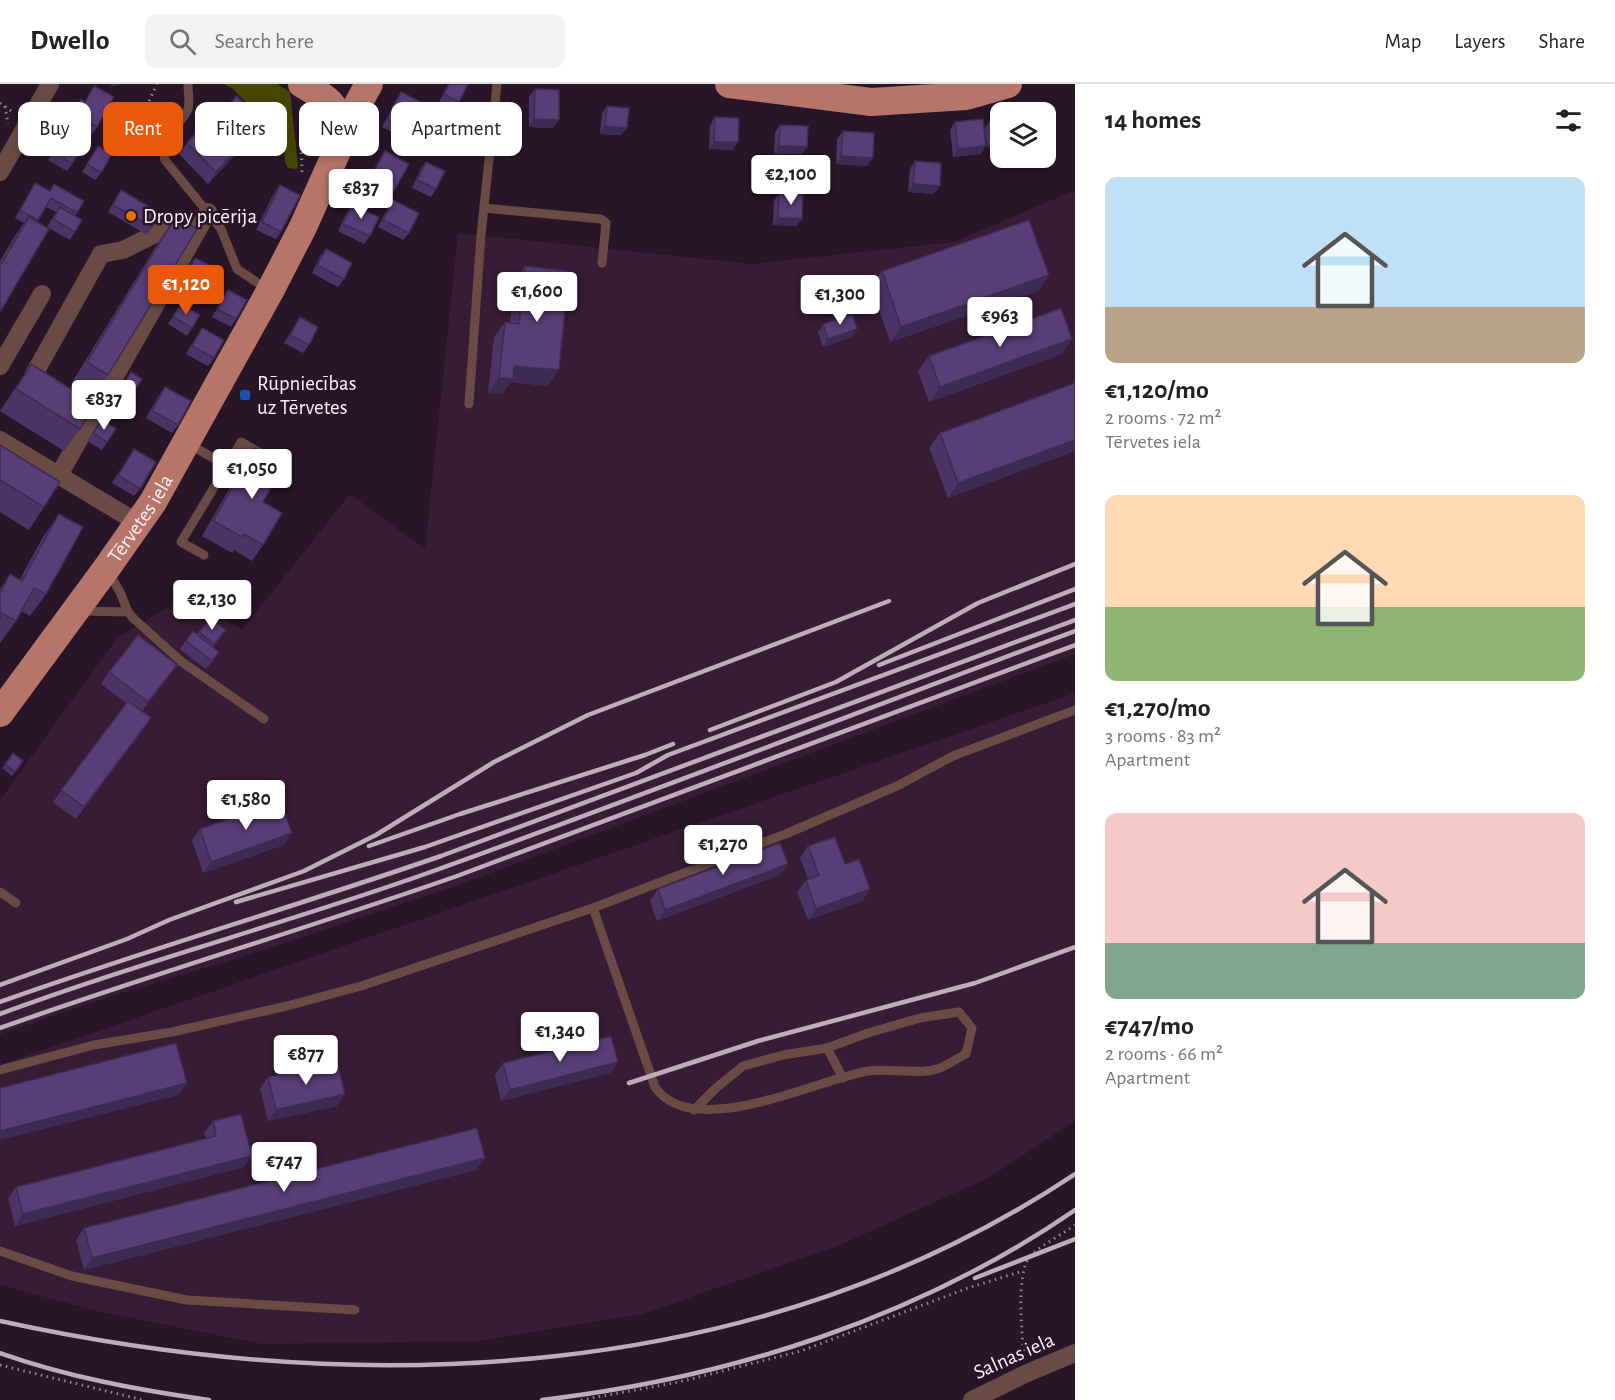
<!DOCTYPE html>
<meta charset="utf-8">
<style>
:root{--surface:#fff;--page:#f2f2f2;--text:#222;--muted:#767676;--line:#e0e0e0;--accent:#ea580c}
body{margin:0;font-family:"Alegreya Sans",sans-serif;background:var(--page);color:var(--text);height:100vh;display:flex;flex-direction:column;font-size:22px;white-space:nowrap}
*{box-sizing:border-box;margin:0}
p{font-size:20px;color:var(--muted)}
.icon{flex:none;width:33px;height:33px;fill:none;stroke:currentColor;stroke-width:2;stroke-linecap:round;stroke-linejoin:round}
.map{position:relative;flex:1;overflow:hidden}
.sheet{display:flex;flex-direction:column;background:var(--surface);width:540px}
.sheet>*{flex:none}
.banner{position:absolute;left:18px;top:18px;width:570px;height:54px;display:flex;gap:12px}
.controls{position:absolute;left:990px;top:18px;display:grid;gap:12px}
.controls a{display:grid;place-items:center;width:66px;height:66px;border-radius:12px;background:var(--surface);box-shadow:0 3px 9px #0003;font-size:30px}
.price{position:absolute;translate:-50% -51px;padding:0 14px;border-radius:6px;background:#fff;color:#222;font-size:20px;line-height:39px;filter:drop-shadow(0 2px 3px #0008)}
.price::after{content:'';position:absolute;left:50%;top:36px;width:18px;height:14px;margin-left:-9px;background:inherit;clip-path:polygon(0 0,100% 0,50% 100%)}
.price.current{background:var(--accent);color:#fff}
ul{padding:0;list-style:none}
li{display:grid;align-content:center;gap:12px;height:318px;padding:0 30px}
li span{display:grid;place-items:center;height:186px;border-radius:12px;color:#555}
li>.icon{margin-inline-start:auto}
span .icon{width:108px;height:108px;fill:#fffc;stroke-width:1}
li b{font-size:26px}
h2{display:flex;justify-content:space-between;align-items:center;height:72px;padding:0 30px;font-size:26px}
.chip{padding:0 21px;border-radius:12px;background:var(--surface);box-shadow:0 3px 9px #0003;font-size:21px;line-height:54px}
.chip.current{background:var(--accent);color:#fff}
header{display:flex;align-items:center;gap:36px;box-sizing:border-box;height:84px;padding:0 30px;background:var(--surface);border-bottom:2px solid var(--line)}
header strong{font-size:28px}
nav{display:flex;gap:33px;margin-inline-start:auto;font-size:21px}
.search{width:420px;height:54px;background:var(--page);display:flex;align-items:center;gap:15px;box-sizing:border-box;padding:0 21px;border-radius:12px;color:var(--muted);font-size:22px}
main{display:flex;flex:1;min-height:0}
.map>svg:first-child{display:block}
.built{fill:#361c34}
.green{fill:#464704}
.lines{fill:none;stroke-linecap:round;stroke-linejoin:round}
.path{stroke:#968595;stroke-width:3;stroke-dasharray:1.5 4.5;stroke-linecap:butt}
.service{stroke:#694a44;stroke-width:9}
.minor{stroke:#694a44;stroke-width:18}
.primary{stroke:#b57669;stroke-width:28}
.rail{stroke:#bdadbb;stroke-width:4.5}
.wall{fill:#4d3466}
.shaded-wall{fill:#3e2b53}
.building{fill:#593d77;stroke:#3e2b53;stroke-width:1.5}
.food-dot{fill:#e8710a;stroke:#291528;stroke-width:2}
.transit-dot{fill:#1a4fb4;stroke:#291528;stroke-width:2}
.labels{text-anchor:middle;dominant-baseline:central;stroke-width:5;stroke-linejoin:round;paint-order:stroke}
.poi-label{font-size:21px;fill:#fdeffb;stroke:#291528;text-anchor:start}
.street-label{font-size:21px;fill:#fdeffb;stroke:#291528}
</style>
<header>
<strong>Dwello</strong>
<div class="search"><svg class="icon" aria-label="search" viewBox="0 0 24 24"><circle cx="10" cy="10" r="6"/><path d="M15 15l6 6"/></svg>Search here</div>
<nav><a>Map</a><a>Layers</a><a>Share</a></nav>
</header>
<main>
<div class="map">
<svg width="1075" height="1316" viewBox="0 0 1075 1316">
<rect width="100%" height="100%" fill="#291528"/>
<g class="built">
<path d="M1075,106V570L456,802L264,866L112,912L0,950V716L117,554L187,512L242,546L350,410L425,465L458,149L752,180L954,158Z"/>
<path d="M1075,609V1037L990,1093L840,1161L643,1230L480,1257L262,1260L101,1228L0,1201V981Z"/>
</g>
<path class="green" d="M224,0H277L290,8L298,81L297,85L288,84L285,78L283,56L233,5Z"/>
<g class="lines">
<g class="path">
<path d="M149,17L157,0"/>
<path d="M0,19L14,29"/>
<path d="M5,22L8,40"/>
<path d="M302,88C302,67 298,47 309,28"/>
<path d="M1024,1273C1022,1251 1016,1191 1029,1174C1035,1165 1064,1149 1075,1141"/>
<path d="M0,1281L143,1316"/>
<path d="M581,1316L679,1298L801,1267L968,1204L1023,1187"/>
</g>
<g class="service">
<path d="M188,0C188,7 190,18 188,25C179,46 158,49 165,76L221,145L237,185L267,205"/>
<path d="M484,124L601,135L606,139L602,179"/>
<path d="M469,320L481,151L497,0"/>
<path d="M189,360L227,382L181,458L204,471"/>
<path d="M227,382L241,358L264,371"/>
<path d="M108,487L120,508L128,528L134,535L182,578L264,635"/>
<path d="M82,527L128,528"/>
<path d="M0,808L16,819"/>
<path d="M593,824L655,1003C692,1058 816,996 868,987C887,984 921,991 937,985C947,982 956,975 966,970L972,944L959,928L920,934L868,949L827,964L783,971L743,982L716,1004L694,1026"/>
<path d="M827,964L843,994"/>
<path d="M0,986L94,961L172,948L287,922L361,902L465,867L593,824L788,749L897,702L953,672L1075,626"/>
<path d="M0,1167L72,1192L187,1216L355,1226"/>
</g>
<g class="minor">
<path d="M0,88L50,0"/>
<path d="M0,282L42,210"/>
<path d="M46,300L33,292L101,170L123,166L169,143L194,152"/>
<path d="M0,356L138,439"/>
<path d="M59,391L208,128"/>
<path d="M972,1316L1025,1290L1075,1269"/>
</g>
<g class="primary">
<path d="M302,0C318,10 340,18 337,41C336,48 334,54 334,61"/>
<path d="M729,0L871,18L966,12L1008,0"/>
<path id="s1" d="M0,629L106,485L153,418L270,207L303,143L359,18L369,0"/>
</g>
<g class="rail">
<path d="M879,581L1075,505"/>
<path d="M710,646L836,598L978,519L1075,480"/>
<path d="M369,762L460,730L645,671L673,660"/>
<path d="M236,818L425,763L636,689L668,671L1075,520"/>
<path d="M0,901L127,855L169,836L304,787L376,751L494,678L588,631L889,517"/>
<path d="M0,918C146,866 294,823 441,772L1075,536"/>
<path d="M0,930C140,878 284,840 425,790C642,712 858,628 1075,547"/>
<path d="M0,944C152,890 306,845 457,792L1075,561"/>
<path d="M629,999L758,957L975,899L1075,863"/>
<path d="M975,1194L1075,1155"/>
<path d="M0,1237C362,1316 758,1301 1075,1090"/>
<path d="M0,1269C68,1293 138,1306 209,1316"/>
<path d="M542,1316C730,1294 918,1234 1075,1126"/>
</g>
</g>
<g class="wall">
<path d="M448,0H468L459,18L453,26L439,18Z"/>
<path d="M94,2L97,43L92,50L68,37L81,15L85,18Z"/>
<path d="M535,5L553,44L529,43V13Z"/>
<path d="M401,8L406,46L401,53L382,43L396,16Z"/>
<path d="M607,22L621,51L600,50L602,29Z"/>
<path d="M715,33L733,66L709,65L710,41Z"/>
<path d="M1000,35V61L988,64L984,45L990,37Z"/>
<path d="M955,38L981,70L953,73L950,46Z"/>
<path d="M263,39L255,50L208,100L179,70L187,59L203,46Z"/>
<path d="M780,41L807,63L802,70H774L775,48Z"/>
<path d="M843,47L867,82L836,80L837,55Z"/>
<path d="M65,51L72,80L67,87L48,76Z"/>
<path d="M98,62L101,89L95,96L82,88Z"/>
<path d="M385,67L394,107L389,115L365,102L380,75Z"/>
<path d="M915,77L934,110L908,108L910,85Z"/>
<path d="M426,78L436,105L431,113L412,104L420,86Z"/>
<path d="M35,99L49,107L54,100L84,117L75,132V148L70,156L47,143L56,128L46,123L37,138L0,228V177L13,155L24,139L15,134Z"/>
<path d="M280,101L281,148L276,155L256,146L274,109Z"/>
<path d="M121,106L152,143L147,151L108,128Z"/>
<path d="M779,109L802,135L796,142L773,141L774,117Z"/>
<path d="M393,116L409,149L403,156L378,143L388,123Z"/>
<path d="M352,121L370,152L364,160L338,147L347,128Z"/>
<path d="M176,132L108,291L92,313L71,300L161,154Z"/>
<path d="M326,165L344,195L338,203L312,189L320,172Z"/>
<path d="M195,174L214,206L208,214L180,200L189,182Z"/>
<path d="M525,182L548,302L511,298L502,310L488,309L494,253L505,238L510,239L514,197Z"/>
<path d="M882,187L1049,191L1038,207L890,258L871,202Z"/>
<path d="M228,206L236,235L231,243L212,233Z"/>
<path d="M181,220L192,244L187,252L168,240Z"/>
<path d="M300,233L309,261L303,269L284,259Z"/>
<path d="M823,240L857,245L852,253L823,263L818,248Z"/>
<path d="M202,244L214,274L208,282L186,270Z"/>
<path d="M1072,255L1062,270L929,318L918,287L929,272Z"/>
<path d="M31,280L80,345L64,367L0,327Z"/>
<path d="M131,288L130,314L125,322L114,316Z"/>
<path d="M1075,299V367L948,414L929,364L940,349Z"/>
<path d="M165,303L178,341L172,349L146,334L159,311Z"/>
<path d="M102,335L116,345L102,366L87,357Z"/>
<path d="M0,361L44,423L29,446L0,428Z"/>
<path d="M255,364L263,461L252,477L234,466L232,469L202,452L244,379Z"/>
<path d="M129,372L140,405L134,412L112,399Z"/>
<path d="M59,430L46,510L30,532L21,527L16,537L0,559V505L10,490L20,495L43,453Z"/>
<path d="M211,534L226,546L213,563L214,575L206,585L180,565L193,547L197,550Z"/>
<path d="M109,588L169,592L142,627L143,646L76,735L53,718L126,619L101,600Z"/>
<path d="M13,669L23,677L12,692L2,684Z"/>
<path d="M200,745L284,761L203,789L192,756Z"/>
<path d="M808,762L845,780L870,805L862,817L808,836L797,808L806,796L808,795L800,774Z"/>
<path d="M780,791L657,837L650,817L658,805Z"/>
<path d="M618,978L610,989L501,1017L495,991L503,979Z"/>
<path d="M268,993L337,1022L268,1037L260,1004Z"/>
<path d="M213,1037L244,1083L15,1142L8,1114L16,1103L206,1054L204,1049Z"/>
<path d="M485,1074L476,1086L84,1186L76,1156L84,1144Z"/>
</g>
<g class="shaded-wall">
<path d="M112,0H122L110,3Z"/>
<path d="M534,35L559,36L553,44L529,43Z"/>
<path d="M263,39L255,50L208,100L216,88Z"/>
<path d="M1052,40L1047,48L1046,49V43Z"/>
<path d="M605,42L627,44L621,51L600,50Z"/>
<path d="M1000,54V61L988,64L994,56Z"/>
<path d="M714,58H738L733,66L709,65Z"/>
<path d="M779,62L807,63L802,70H774Z"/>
<path d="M986,62L981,70L953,73L958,65Z"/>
<path d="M841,72L873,74L867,82L836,80Z"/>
<path d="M913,100L940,102L934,110L908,108Z"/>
<path d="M778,134L802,135L796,142L773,141Z"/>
<path d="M1049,191L1038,207L890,258L901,243Z"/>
<path d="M857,245L852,253L823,263L828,255Z"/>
<path d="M1072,255L1062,270L929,318L940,303Z"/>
<path d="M514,282L559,286L548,302L511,298L502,310L488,309L499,294Z"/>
<path d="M1075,356V367L948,414L958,399Z"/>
<path d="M177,581L169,592L140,630L148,618Z"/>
<path d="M292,749L284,761L203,789L211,778Z"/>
<path d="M788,780L780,791L657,837L665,826Z"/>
<path d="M870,805L862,817L808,836L816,825Z"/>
<path d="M618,978L610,989L501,1017L510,1006Z"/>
<path d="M187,999L179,1011L0,1056V1047Z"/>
<path d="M345,1010L337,1022L268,1037L276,1026Z"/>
<path d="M252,1072L244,1083L15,1142L23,1130Z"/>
<path d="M485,1074L476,1086L84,1186L92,1174Z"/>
</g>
<g class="building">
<path d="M449,0H468L459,18L444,10Z"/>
<path d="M94,2L114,13L97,43L73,29L81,15L85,18Z"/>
<path d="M535,5L559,6V36L534,35Z"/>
<path d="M401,8L421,18L406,46L387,35Z"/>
<path d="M237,12L263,39L216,88L187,59L201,44L203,46Z"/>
<path d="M607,22L629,24L627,44L605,42Z"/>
<path d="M1044,22L1052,40L1046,43V28H1030Z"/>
<path d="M715,33L739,34L738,58H714Z"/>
<path d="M983,35L986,62L958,65L955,38Z"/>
<path d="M1000,35V54L994,56L990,37Z"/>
<path d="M780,41L808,42L807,63L779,62Z"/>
<path d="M843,47L874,49L873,74L841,72Z"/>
<path d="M65,51L83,62L72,80L54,68Z"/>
<path d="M98,62L112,70L101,89L87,80Z"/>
<path d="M385,67L409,80L394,107L370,94Z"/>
<path d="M915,77L941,79L940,102L913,100Z"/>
<path d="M426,78L445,87L436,105L417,96Z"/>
<path d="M35,99L50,107L54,100L84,117L77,129L51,114L38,136L20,126Z"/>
<path d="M280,101L300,111L281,148L262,138Z"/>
<path d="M121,106L160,129L152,143L113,121Z"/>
<path d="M779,109L803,110L802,135L778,134Z"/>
<path d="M393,116L419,129L409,149L383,136Z"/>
<path d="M352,121L379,133L370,152L343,140Z"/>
<path d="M60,123L82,136L75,148L53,135Z"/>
<path d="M176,132L197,145L108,291L87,278Z"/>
<path d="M29,133L49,145L0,228V182Z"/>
<path d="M1029,136L1049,191L901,243L882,187Z"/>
<path d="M326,165L352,179L344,195L317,181Z"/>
<path d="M195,174L223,188L214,206L186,192Z"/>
<path d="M525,182L569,187L559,286L514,282L513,295L499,294L505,238L519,240Z"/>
<path d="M228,206L247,216L236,235L217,225Z"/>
<path d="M181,220L200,231L192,244L173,233Z"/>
<path d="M1061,224L1072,255L940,303L929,272Z"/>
<path d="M852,230L857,245L828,255L823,240Z"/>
<path d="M300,233L318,243L309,261L290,251Z"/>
<path d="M202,244L224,256L214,274L192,262Z"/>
<path d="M31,280L95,320L80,345L16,305Z"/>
<path d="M131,288L142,295L130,314L119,308Z"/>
<path d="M1075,299V356L958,399L940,349Z"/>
<path d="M165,303L191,317L178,341L152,327Z"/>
<path d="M102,335L116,345L107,358L93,349Z"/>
<path d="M0,361L60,398L44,423L0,396Z"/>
<path d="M255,364L284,381L263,418L282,429L263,461L244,450L242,453L213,437Z"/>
<path d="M134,365L156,378L140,405L118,391Z"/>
<path d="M59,430L83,443L46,510L34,504L16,537L2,529L0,534V509L10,490L22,497Z"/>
<path d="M211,534L226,546L214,560L199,548Z"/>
<path d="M193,547L219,568L212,577L186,557Z"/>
<path d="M138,551L177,581L148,618L109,588Z"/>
<path d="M128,617L151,634L84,723L61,706Z"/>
<path d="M13,669L23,677L15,688L5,680Z"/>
<path d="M280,716L292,749L211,778L200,745Z"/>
<path d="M835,753L845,780L859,775L870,805L816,825L806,796L819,791L808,762Z"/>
<path d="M780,759L788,780L665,826L658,805Z"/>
<path d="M611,952L618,978L510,1006L503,979Z"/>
<path d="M176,959L187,999L0,1047V1004Z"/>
<path d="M337,977L345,1010L276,1026L268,993Z"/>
<path d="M241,1030L252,1072L23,1130L16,1103L216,1052L213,1037Z"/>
<path d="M477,1044L485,1074L92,1174L84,1144Z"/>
</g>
<circle class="food-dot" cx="131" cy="132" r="6"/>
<rect class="transit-dot" x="239" y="305" width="12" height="12" rx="3"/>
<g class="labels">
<g class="poi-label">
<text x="143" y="132">Dropy picērija</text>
<text x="257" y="299">Rūpniecības<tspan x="257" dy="24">uz Tērvetes</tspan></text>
</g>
<g class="street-label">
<text stroke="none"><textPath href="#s1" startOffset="240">Tērvetes iela</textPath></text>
<text transform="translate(1014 1272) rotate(-24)">Salnas iela</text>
</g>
</g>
</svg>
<div class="controls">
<a><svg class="icon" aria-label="layers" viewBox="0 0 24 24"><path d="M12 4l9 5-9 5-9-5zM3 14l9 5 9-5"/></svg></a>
</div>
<b class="price" style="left:791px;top:122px">€2,100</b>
<b class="price" style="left:361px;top:136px">€837</b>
<b class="price current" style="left:186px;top:232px">€1,120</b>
<b class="price" style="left:537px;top:239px">€1,600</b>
<b class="price" style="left:840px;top:242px">€1,300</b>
<b class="price" style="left:1000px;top:264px">€963</b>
<b class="price" style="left:104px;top:347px">€837</b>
<b class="price" style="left:252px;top:416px">€1,050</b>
<b class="price" style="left:212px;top:547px">€2,130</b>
<b class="price" style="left:246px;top:747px">€1,580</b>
<b class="price" style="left:723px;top:792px">€1,270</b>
<b class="price" style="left:560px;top:979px">€1,340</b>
<b class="price" style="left:306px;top:1002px">€877</b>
<b class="price" style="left:284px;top:1109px">€747</b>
<div class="banner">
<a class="chip">Buy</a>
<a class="chip current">Rent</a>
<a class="chip">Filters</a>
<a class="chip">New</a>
<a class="chip">Apartment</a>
</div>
</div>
<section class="sheet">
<h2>14 homes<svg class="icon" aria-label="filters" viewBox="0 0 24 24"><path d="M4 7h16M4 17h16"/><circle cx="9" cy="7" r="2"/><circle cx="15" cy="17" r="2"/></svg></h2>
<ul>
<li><span style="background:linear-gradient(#bfe0f5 70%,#b9a48a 0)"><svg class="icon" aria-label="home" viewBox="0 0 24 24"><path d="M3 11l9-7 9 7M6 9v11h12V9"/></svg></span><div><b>€1,120/mo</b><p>2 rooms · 72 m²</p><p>Tērvetes iela</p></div></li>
<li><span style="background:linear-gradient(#ffd9b3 60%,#8fb573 0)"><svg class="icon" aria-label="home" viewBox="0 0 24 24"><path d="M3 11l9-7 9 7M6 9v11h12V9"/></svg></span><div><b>€1,270/mo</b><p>3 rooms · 83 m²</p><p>Apartment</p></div></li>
<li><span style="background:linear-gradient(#f6c9c9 70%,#7fa58c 0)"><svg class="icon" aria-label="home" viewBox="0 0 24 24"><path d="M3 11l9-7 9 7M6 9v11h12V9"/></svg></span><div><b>€747/mo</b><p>2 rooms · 66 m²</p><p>Apartment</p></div></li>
</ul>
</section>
</main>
